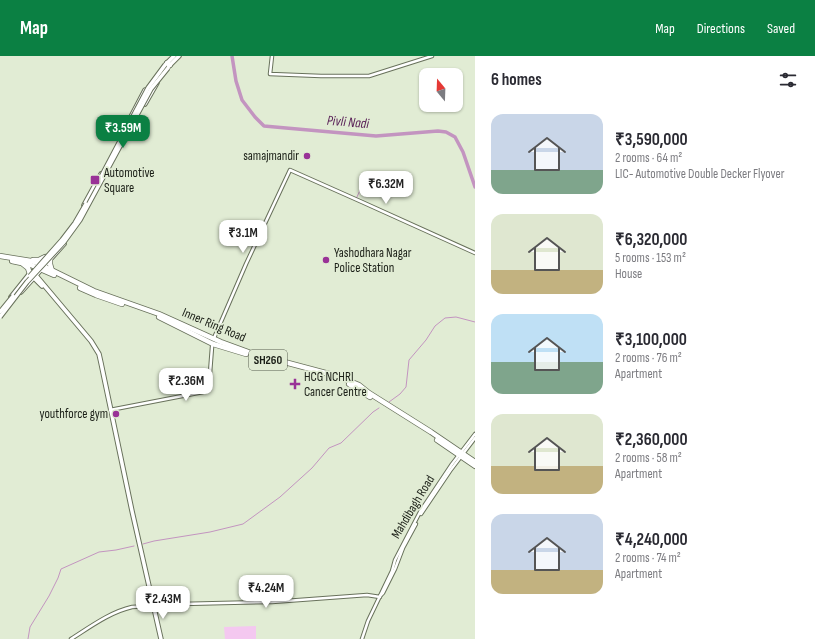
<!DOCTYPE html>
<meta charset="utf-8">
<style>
:root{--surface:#fff;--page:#f2f2f3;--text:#2b2b33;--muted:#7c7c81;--accent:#0b8043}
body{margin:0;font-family:"Sofia Sans Condensed",sans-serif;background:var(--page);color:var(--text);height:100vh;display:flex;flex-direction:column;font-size:15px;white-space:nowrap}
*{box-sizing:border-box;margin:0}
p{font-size:13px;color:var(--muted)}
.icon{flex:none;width:22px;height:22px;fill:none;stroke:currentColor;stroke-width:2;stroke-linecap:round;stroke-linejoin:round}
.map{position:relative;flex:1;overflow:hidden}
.panel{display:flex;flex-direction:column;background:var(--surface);width:340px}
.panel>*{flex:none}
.needle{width:26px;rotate:341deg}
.buttons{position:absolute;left:419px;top:12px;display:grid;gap:8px}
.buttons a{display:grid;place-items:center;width:44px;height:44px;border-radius:8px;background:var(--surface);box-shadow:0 1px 3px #0004;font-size:20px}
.price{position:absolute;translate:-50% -34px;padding:0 9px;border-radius:8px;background:#fff;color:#222;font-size:13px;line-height:26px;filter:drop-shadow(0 1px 2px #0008)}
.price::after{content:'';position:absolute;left:50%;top:24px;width:12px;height:9px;margin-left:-6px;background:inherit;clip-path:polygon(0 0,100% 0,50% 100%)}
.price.selected{background:var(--accent);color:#fff}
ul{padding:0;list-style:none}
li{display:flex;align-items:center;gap:12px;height:100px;padding:0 16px}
li span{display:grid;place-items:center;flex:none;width:112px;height:80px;border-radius:12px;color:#555}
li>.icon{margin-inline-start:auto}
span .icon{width:48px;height:48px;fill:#fffc;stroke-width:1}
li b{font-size:17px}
h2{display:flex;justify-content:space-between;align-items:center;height:48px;padding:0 16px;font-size:17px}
header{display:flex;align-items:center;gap:24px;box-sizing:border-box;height:56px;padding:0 20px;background:var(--accent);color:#fff}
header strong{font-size:19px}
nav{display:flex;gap:22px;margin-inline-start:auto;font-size:14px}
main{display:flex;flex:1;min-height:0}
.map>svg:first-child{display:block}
.green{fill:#f4c8f0}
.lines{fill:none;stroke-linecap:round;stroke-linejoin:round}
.stream{stroke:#c394c0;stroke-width:1}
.river{stroke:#c394c0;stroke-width:3.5}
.minor-casing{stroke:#68715b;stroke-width:4.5}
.major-casing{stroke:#68715b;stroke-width:5.5}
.highway-casing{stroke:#68715b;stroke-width:6}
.minor{stroke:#fff;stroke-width:2.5}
.major{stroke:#fff;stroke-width:3.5}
.highway{stroke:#fff;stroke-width:4.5}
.rail-casing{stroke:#353a30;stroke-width:2.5}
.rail{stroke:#e1ecd4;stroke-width:1;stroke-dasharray:3;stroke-linecap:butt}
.major-bridge-casing{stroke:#68715b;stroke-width:5.5;stroke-linecap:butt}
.major-bridge{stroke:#fff;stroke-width:3.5}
.poi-dot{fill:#993297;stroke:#e1ecd4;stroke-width:1.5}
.labels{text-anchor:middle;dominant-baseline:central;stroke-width:3.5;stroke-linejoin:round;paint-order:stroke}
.shield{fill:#e1ecd4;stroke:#565c4f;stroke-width:1}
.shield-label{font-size:12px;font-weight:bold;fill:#1a1e16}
.poi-label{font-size:13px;fill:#1a1e16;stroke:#e1ecd4;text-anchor:start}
.street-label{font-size:13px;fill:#1a1e16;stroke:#e1ecd4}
.water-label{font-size:14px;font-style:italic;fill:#592057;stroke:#e1ecd4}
</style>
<header>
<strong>Map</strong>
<nav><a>Map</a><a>Directions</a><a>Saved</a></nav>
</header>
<main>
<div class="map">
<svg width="475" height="583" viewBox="0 0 475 583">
<rect width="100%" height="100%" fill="#e1ecd4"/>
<path class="green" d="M256,570V583H225L224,571Z"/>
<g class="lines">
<g class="stream">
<path d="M356,143L363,128"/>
<path d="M389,346L400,338L406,331L409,304L426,284L435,270L445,262L456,261L475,266"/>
<path d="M143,488L154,485L210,476L243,468L280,441L312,412L329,392L341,387L373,356L379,352"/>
<path d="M28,583L30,571L49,540L58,522L61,513L99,496L116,494L134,490"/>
</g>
<path class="river" d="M232,0L236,25L242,44L255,61L264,70L286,72L376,80L438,75L446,76L455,81L463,96L475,131"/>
<defs>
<g id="minor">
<path d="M272,0L270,18L321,20H369L432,0"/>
<path d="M214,282L246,208L290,114L362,146L475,197"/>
<path d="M110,354L203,336L207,333L209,330L212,291L213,287"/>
<path d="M421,458L450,415L475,382"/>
<path d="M380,540L383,537L395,513L403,492L416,468"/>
<path d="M71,583C90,571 110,556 132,551L182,548L223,547L272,546L367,539L380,541"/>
<path d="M362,583L368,565L392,515L395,504L420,456L452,408L475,378"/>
</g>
<g id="major">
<path d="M166,8L174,0"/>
<path d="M168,11L179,0"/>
<path d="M145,48L157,27"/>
<path d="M122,78L145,34"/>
<path d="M84,149L101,118"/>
<path d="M33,216L91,285L99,298L101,307L132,455L161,583"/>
<path d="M31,219L42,230"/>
<path d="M21,236L64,188"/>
<path d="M11,241L31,216"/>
</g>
<g id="highway">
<path d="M167,7L170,9"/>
<path d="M0,200L31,205L35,206L94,235L159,258L221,286L251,297L337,320L359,329L369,337L431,376L475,406"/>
<path d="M33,204H39L45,201"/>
<path d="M50,204V208L52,215"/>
<path d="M12,205L31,209L54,219"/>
<path d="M23,208L28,212L30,218"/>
<path d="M80,232L96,239L122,248"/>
<path d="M159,261L213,288L246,298"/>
<path d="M349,328L370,341"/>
<path d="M437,384L475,410"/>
</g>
</defs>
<use href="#minor" class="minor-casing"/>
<use href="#major" class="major-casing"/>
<use href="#highway" class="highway-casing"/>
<use href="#minor" class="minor"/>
<use href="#major" class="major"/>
<use href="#highway" class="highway"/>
<defs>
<path id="rail" d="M0,259L21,232L65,184L81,161L103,121"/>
</defs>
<use href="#rail" class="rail-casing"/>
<use href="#rail" class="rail"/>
<defs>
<g id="major-bridge">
<path d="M101,121L148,32L165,9"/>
<path d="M30,220L62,184L75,167L86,148"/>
<path d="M0,256L13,240"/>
<path d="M0,261L27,226L64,186L80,164L151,33L168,12"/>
</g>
</defs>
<use href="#major-bridge" class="major-bridge-casing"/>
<use href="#major-bridge" class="major-bridge"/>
</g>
<g class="poi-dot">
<circle cx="307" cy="100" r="4"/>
<rect x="90" y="119" width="10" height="10" rx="2"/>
<circle cx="326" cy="204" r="4"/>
<path d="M293 322h4v4h4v4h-4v4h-4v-4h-4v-4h4z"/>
<circle cx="116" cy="358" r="4"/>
</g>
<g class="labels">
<rect class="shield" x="249" y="294" width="38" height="20" rx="3"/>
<g class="shield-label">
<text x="268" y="304">SH260</text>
</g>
<g class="poi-label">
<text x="299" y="100" text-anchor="end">samajmandir</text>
<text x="104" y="117">Automotive<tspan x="104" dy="15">Square</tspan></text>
<text x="334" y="197">Yashodhara Nagar<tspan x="334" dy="15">Police Station</tspan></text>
<text x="304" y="321">HCG NCHRI<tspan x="304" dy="15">Cancer Centre</tspan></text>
<text x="108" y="358" text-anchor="end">youthforce gym</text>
</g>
<g class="street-label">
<text transform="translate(214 269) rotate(23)">Inner Ring Road</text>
<text transform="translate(413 451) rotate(-59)">Mahdibagh Road</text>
</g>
<g class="water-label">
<text transform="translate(348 66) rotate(5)">Pivli Nadi</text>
</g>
</g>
</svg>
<div class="buttons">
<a><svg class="needle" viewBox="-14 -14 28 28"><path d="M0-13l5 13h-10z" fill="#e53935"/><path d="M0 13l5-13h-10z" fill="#7c7c81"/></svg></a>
</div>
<b class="price selected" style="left:123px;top:93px">₹3.59M</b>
<b class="price" style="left:386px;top:149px">₹6.32M</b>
<b class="price" style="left:243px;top:198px">₹3.1M</b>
<b class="price" style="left:186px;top:346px">₹2.36M</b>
<b class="price" style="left:266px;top:553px">₹4.24M</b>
<b class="price" style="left:163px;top:564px">₹2.43M</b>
</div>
<section class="panel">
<h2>6 homes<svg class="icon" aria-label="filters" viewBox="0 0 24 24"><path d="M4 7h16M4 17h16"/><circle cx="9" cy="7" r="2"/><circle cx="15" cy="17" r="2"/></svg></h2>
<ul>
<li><span style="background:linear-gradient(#c9d6e8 70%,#7fa58c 0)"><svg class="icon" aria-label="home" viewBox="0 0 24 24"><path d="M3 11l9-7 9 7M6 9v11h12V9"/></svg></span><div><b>₹3,590,000</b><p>2 rooms · 64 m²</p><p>LIC- Automotive Double Decker Flyover</p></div></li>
<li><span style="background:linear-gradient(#dfe7d0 70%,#c2b280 0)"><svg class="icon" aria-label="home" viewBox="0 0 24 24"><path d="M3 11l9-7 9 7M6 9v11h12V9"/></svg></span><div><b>₹6,320,000</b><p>5 rooms · 153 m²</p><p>House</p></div></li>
<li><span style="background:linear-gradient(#bfe0f5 60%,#7fa58c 0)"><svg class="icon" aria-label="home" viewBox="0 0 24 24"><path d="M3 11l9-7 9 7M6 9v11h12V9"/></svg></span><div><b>₹3,100,000</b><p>2 rooms · 76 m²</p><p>Apartment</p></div></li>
<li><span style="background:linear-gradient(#dfe7d0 65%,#c2b280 0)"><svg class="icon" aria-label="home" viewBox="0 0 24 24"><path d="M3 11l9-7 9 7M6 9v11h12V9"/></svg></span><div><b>₹2,360,000</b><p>2 rooms · 58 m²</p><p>Apartment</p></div></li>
<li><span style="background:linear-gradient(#c9d6e8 70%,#c2b280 0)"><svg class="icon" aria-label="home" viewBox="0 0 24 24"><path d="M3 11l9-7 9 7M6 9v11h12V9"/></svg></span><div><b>₹4,240,000</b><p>2 rooms · 74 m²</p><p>Apartment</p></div></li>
</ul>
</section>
</main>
